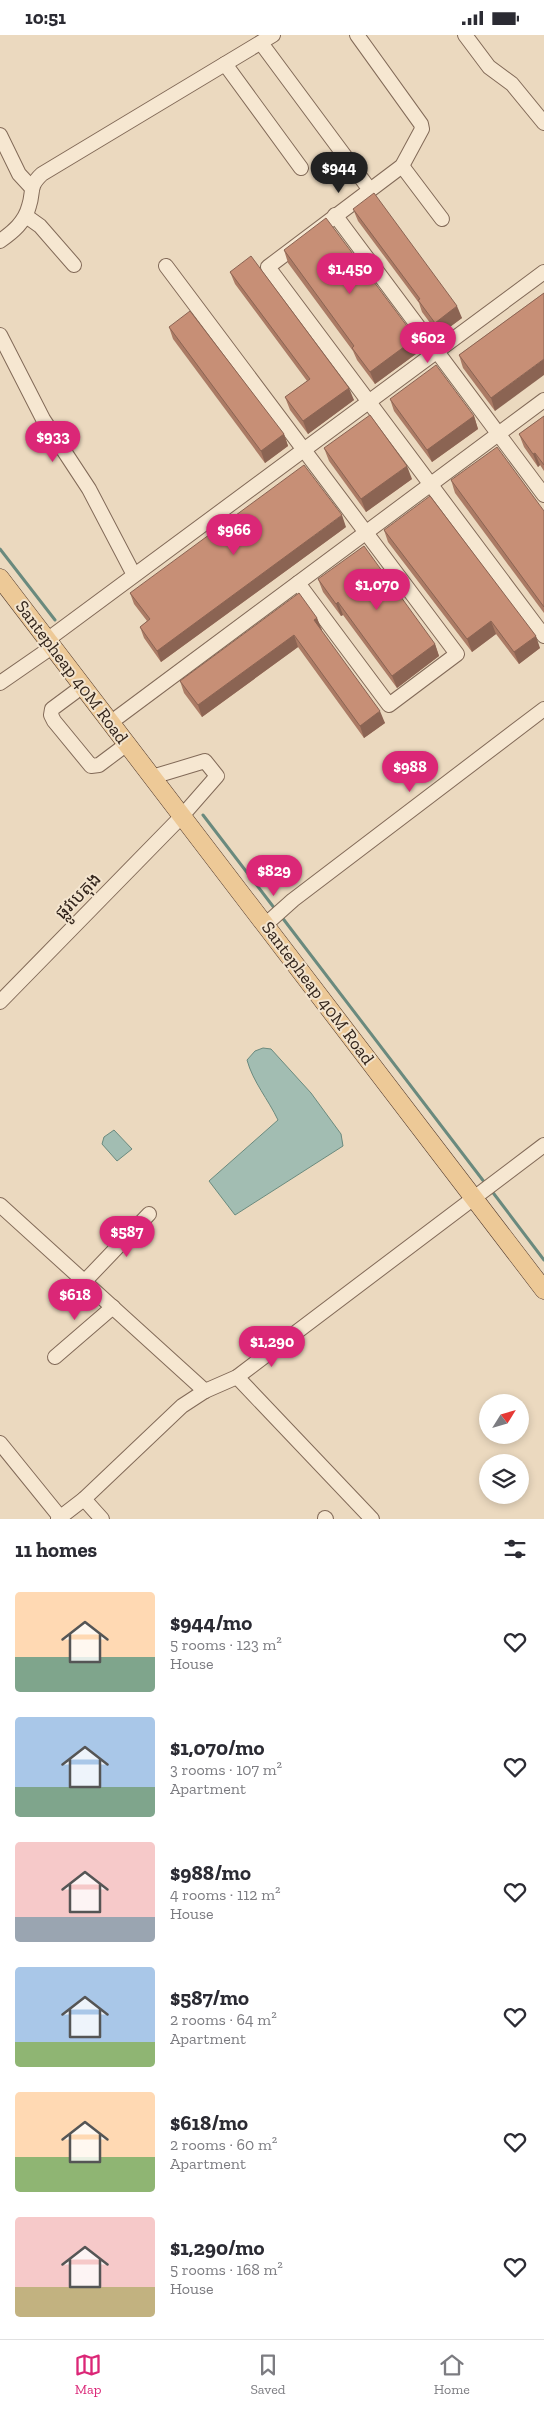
<!DOCTYPE html>
<meta charset="utf-8">
<style>
:root{--surface:#fff;--page:#f7f7f7;--text:#2b2b33;--muted:#7c7c81;--line:#e1e1e2;--accent:#db2777}
body{margin:0;font-family:"Zilla Slab","Noto Sans Khmer",serif;background:var(--page);color:var(--text);height:100vh;display:flex;flex-direction:column;font-size:19px;white-space:nowrap}
*{box-sizing:border-box;margin:0}
p{font-size:16px;color:var(--muted)}
.icon{flex:none;width:28px;height:28px;fill:none;stroke:currentColor;stroke-width:2;stroke-linecap:round;stroke-linejoin:round}
.map{position:relative;height:1484px;overflow:hidden}
.panel{display:flex;flex-direction:column;background:var(--surface);flex:1}
.panel>*{flex:none}
.needle{width:32px;rotate:53deg}
.fabs{position:absolute;left:479px;top:1359px;display:grid;gap:10px}
.fabs a{display:grid;place-items:center;width:50px;height:50px;border-radius:50%;background:var(--surface);box-shadow:0 2px 8px #0003;font-size:25px}
.price{position:absolute;translate:-50% -42px;padding:0 11px;border-radius:18px;background:var(--accent);color:#fff;font-size:16px;line-height:32px;filter:drop-shadow(0 1px 2px #0008)}
.price::after{content:'';position:absolute;left:50%;top:30px;width:15px;height:11px;margin-left:-8px;background:inherit;clip-path:polygon(0 0,100% 0,50% 100%)}
.price.selected{background:#222;color:#fff}
ul{padding:0;list-style:none}
li{display:flex;align-items:center;gap:15px;height:125px;padding:0 15px}
li span{display:grid;place-items:center;flex:none;width:140px;height:100px;border-radius:5px;color:#555}
li>.icon{margin-inline-start:auto}
span .icon{width:60px;height:60px;fill:#fffc;stroke-width:1}
li b{font-size:21px}
h2{display:flex;justify-content:space-between;align-items:center;height:60px;padding:0 15px;font-size:21px}
.status{display:flex;justify-content:space-between;align-items:center;height:35px;padding:0 25px;background:var(--surface);direction:ltr}
.status svg{height:14px;fill:currentColor}
.menu{display:flex;justify-content:space-around;align-items:center;height:70px;border-top:1px solid var(--line);background:var(--surface);font-size:14px;color:var(--muted)}
.menu a{display:grid;justify-items:center;gap:2px}
.menu .selected{color:var(--accent)}
.map>svg:first-child{display:block}
.water{fill:#a2bdb2;stroke:#6a8a7e}
.lines{fill:none;stroke-linecap:round;stroke-linejoin:round}
.stream{stroke:#6a8a7e;stroke-width:3}
.minor-casing{stroke:#826a58;stroke-width:16}
.major-casing{stroke:#50392d;stroke-width:19}
.minor{stroke:#f6e7d1;stroke-width:14}
.major{stroke:#edc997;stroke-width:18}
.wall{fill:#ab7b65}
.shaded-wall{fill:#8b6453}
.building{fill:#c78f76;stroke:#8b6453}
.labels{text-anchor:middle;dominant-baseline:central;stroke-width:4;stroke-linejoin:round;paint-order:stroke}
.street-label{font-size:18px;fill:#33251c;stroke:#f3e4ce}
</style>
<div class="status"><b>10:51</b><svg viewBox="0 0 49 12"><path d="M0 12V9h3v3zM5 12V6h3v6zM10 12V3h3v9zM15 12V0h3v12zM26 1h20v11H26zM47 4h2v5h-2z"/></svg></div>
<div class="map">
<svg width="544" height="1484" viewBox="0 0 544 1484">
<rect width="100%" height="100%" fill="#ebd9bf"/>
<g class="water">
<path d="M263,1013L271,1014L311,1058L341,1099L343,1111L235,1180L209,1146L278,1085C268,1064 253,1047 247,1025L255,1016Z"/>
<path d="M114,1095L132,1114L117,1126L102,1109L104,1102Z"/>
</g>
<g class="lines">
<g class="stream">
<path d="M0,514L55,585"/>
<path d="M203,780L275,874"/>
<path d="M281,881L485,1148"/>
<path d="M491,1155L544,1225"/>
</g>
<defs>
<g id="minor">
<path d="M357,0L421,89L422,94L402,131L268,232L544,601"/>
<path d="M465,0L489,32L512,49L544,88"/>
<path d="M261,8L370,155"/>
<path d="M225,29L301,133"/>
<path d="M0,100L19,139L31,152"/>
<path d="M402,131L442,184"/>
<path d="M335,180L544,460"/>
<path d="M26,181L40,191L74,230"/>
<path d="M0,206C13,197 25,187 29,171C34,156 28,152 42,139L273,0"/>
<path d="M166,231L457,619L389,670L298,548"/>
<path d="M0,300L43,384L89,454L134,540"/>
<path d="M47,605L544,237"/>
<path d="M0,648L52,612"/>
<path d="M83,651L52,674L51,680L54,686L91,731L99,730L127,709"/>
<path d="M110,688L544,365"/>
<path d="M265,890L293,865L544,674"/>
<path d="M0,967L182,781L217,741L205,726L152,742"/>
<path d="M0,1170L205,1356"/>
<path d="M85,1246L149,1179"/>
<path d="M55,1322L113,1272"/>
<path d="M237,1342L372,1484"/>
<path d="M0,1408L60,1482"/>
<path d="M84,1464L102,1484"/>
<path d="M325,1483L326,1484"/>
<path d="M58,1484L84,1464L182,1371L205,1356L237,1342L544,1110"/>
</g>
<path id="major" d="M0,543L544,1255"/>
</defs>
<use href="#minor" class="minor-casing"/>
<use href="#major" class="major-casing"/>
<use href="#minor" class="minor"/>
<use href="#major" class="major"/>
</g>
<g class="wall">
<path d="M353,174L462,283L439,300L422,277L419,268L358,186Z"/>
<path d="M284,215L420,316L375,349L357,325L353,316L288,228Z"/>
<path d="M230,237L354,365L308,399L290,375L285,362L307,346L235,249Z"/>
<path d="M544,258L495,376L463,333L459,320Z"/>
<path d="M169,292L284,399L288,411L265,428L173,304Z"/>
<path d="M390,364L474,381L478,394L432,427L394,376Z"/>
<path d="M544,381V436L540,430L538,432L524,412L519,399Z"/>
<path d="M324,413L412,444L366,477L329,426Z"/>
<path d="M451,445L544,476V578L455,458Z"/>
<path d="M346,492L161,627L144,603L140,592L147,586L134,569L130,558Z"/>
<path d="M384,495L540,613L519,629L496,599L472,617L388,507Z"/>
<path d="M318,544L435,609L439,621L397,653L343,580L341,581L323,557Z"/>
<path d="M317,583L321,595L385,688L364,703L298,612L202,682L184,658L180,646Z"/>
</g>
<g class="shaded-wall">
<path d="M457,271L462,283L439,300L435,288Z"/>
<path d="M416,303L420,316L375,349L370,337Z"/>
<path d="M544,324V340L495,376L491,363Z"/>
<path d="M349,353L354,365L308,399L303,386Z"/>
<path d="M474,381L478,394L432,427L427,415Z"/>
<path d="M284,399L288,411L265,428L261,416Z"/>
<path d="M535,418L540,430L538,432L533,419Z"/>
<path d="M407,431L412,444L366,477L361,464Z"/>
<path d="M342,480L346,492L161,627L157,616Z"/>
<path d="M338,567L343,580L341,581L336,569Z"/>
<path d="M317,583L322,595L319,597L314,585Z"/>
<path d="M491,586L496,599L472,617L467,604Z"/>
<path d="M294,600L298,612L202,682L198,670Z"/>
<path d="M536,601L540,613L519,629L514,617Z"/>
<path d="M435,609L439,621L397,653L392,641Z"/>
<path d="M380,676L385,688L364,703L360,691Z"/>
</g>
<g class="building">
<path d="M374,158L457,271L435,288L418,265L420,264L353,174Z"/>
<path d="M326,183L416,303L370,337L352,313L354,311L284,215Z"/>
<path d="M251,221L349,353L303,386L285,362L310,344L230,237Z"/>
<path d="M544,258V324L491,363L459,320Z"/>
<path d="M190,276L284,399L261,416L169,292Z"/>
<path d="M436,330L474,381L427,415L390,364Z"/>
<path d="M370,380L407,431L361,464L324,413Z"/>
<path d="M544,381V430L535,418L533,419L519,399Z"/>
<path d="M497,412L544,476V572L451,445Z"/>
<path d="M304,430L342,480L157,616L140,592L150,584L130,558Z"/>
<path d="M430,461L536,601L514,617L491,586L467,604L384,495Z"/>
<path d="M364,511L435,609L392,641L338,567L336,569L318,544Z"/>
<path d="M299,558L317,583L314,585L380,676L360,691L294,600L198,670L180,646Z"/>
</g>
<g class="labels">
<g class="street-label">
<text transform="translate(72 637) rotate(53)">Santepheap 40M Road</text>
<text transform="translate(78 861) rotate(-46)">ផ្លូវបេតុង</text>
<text transform="translate(318 958) rotate(53)">Santepheap 40M Road</text>
</g>
</g>
</svg>
<div class="fabs">
<a><svg class="needle" viewBox="-14 -14 28 28"><path d="M0-13l5 13h-10z" fill="#e53935"/><path d="M0 13l5-13h-10z" fill="#7c7c81"/></svg></a>
<a><svg class="icon" aria-label="layers" viewBox="0 0 24 24"><path d="M12 4l9 5-9 5-9-5zM3 14l9 5 9-5"/></svg></a>
</div>
<b class="price selected" style="left:339px;top:159px">$944</b>
<b class="price" style="left:350px;top:260px">$1,450</b>
<b class="price" style="left:428px;top:329px">$602</b>
<b class="price" style="left:53px;top:428px">$933</b>
<b class="price" style="left:234px;top:521px">$966</b>
<b class="price" style="left:377px;top:576px">$1,070</b>
<b class="price" style="left:410px;top:758px">$988</b>
<b class="price" style="left:274px;top:862px">$829</b>
<b class="price" style="left:127px;top:1223px">$587</b>
<b class="price" style="left:75px;top:1286px">$618</b>
<b class="price" style="left:272px;top:1333px">$1,290</b>
</div>
<section class="panel">
<h2>11 homes<svg class="icon" aria-label="filters" viewBox="0 0 24 24"><path d="M4 7h16M4 17h16"/><circle cx="9" cy="7" r="2"/><circle cx="15" cy="17" r="2"/></svg></h2>
<ul>
<li><span style="background:linear-gradient(#ffd9b3 65%,#7fa58c 0)"><svg class="icon" aria-label="home" viewBox="0 0 24 24"><path d="M3 11l9-7 9 7M6 9v11h12V9"/></svg></span><div><b>$944/mo</b><p>5 rooms · 123 m²</p><p>House</p></div><svg class="icon" aria-label="heart" viewBox="0 0 24 24"><path d="M12 20l-8-8c-3-5 5-10 8-4 3-6 11-1 8 4z"/></svg></li>
<li><span style="background:linear-gradient(#a9c7e8 70%,#7fa58c 0)"><svg class="icon" aria-label="home" viewBox="0 0 24 24"><path d="M3 11l9-7 9 7M6 9v11h12V9"/></svg></span><div><b>$1,070/mo</b><p>3 rooms · 107 m²</p><p>Apartment</p></div><svg class="icon" aria-label="heart" viewBox="0 0 24 24"><path d="M12 20l-8-8c-3-5 5-10 8-4 3-6 11-1 8 4z"/></svg></li>
<li><span style="background:linear-gradient(#f6c9c9 75%,#9aa5b1 0)"><svg class="icon" aria-label="home" viewBox="0 0 24 24"><path d="M3 11l9-7 9 7M6 9v11h12V9"/></svg></span><div><b>$988/mo</b><p>4 rooms · 112 m²</p><p>House</p></div><svg class="icon" aria-label="heart" viewBox="0 0 24 24"><path d="M12 20l-8-8c-3-5 5-10 8-4 3-6 11-1 8 4z"/></svg></li>
<li><span style="background:linear-gradient(#a9c7e8 75%,#8fb573 0)"><svg class="icon" aria-label="home" viewBox="0 0 24 24"><path d="M3 11l9-7 9 7M6 9v11h12V9"/></svg></span><div><b>$587/mo</b><p>2 rooms · 64 m²</p><p>Apartment</p></div><svg class="icon" aria-label="heart" viewBox="0 0 24 24"><path d="M12 20l-8-8c-3-5 5-10 8-4 3-6 11-1 8 4z"/></svg></li>
<li><span style="background:linear-gradient(#ffd9b3 65%,#8fb573 0)"><svg class="icon" aria-label="home" viewBox="0 0 24 24"><path d="M3 11l9-7 9 7M6 9v11h12V9"/></svg></span><div><b>$618/mo</b><p>2 rooms · 60 m²</p><p>Apartment</p></div><svg class="icon" aria-label="heart" viewBox="0 0 24 24"><path d="M12 20l-8-8c-3-5 5-10 8-4 3-6 11-1 8 4z"/></svg></li>
<li><span style="background:linear-gradient(#f6c9c9 70%,#c2b280 0)"><svg class="icon" aria-label="home" viewBox="0 0 24 24"><path d="M3 11l9-7 9 7M6 9v11h12V9"/></svg></span><div><b>$1,290/mo</b><p>5 rooms · 168 m²</p><p>House</p></div><svg class="icon" aria-label="heart" viewBox="0 0 24 24"><path d="M12 20l-8-8c-3-5 5-10 8-4 3-6 11-1 8 4z"/></svg></li>
</ul>
</section>
<nav class="menu">
<a class="selected"><svg class="icon" aria-label="map" viewBox="0 0 24 24"><path d="M3 6l6-2 6 2 6-2v14l-6 2-6-2-6 2zM9 4v14M15 6v14"/></svg>Map</a>
<a><svg class="icon" aria-label="saved" viewBox="0 0 24 24"><path d="M7 4h10v16l-5-4-5 4z"/></svg>Saved</a>
<a><svg class="icon" aria-label="home" viewBox="0 0 24 24"><path d="M3 11l9-7 9 7M6 9v11h12V9"/></svg>Home</a>
</nav>
